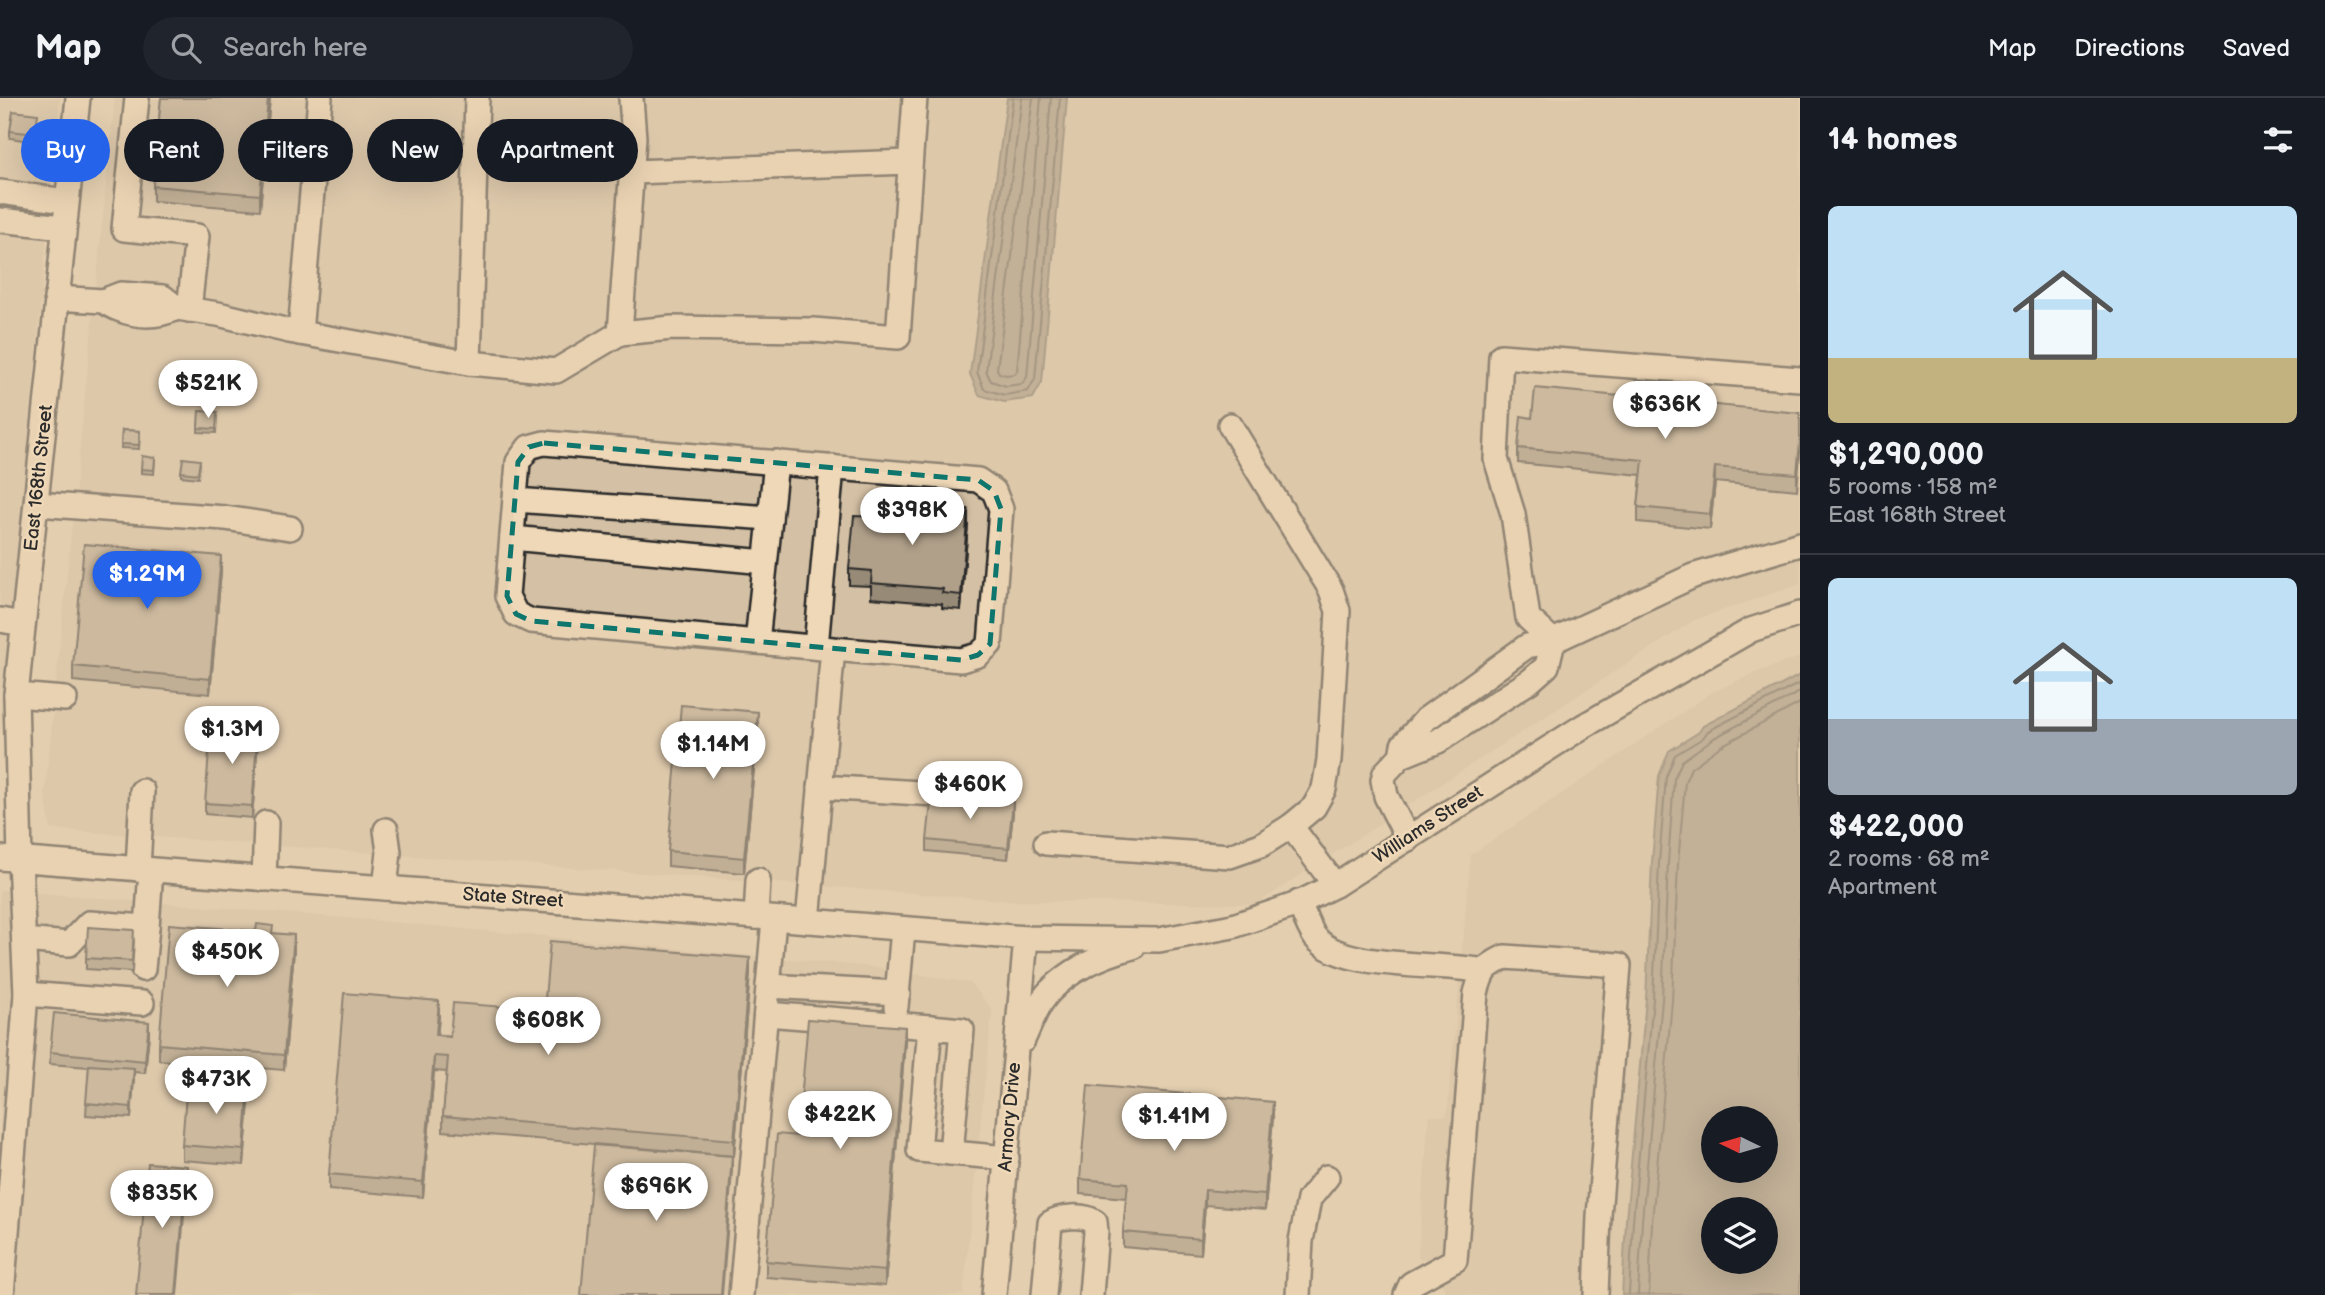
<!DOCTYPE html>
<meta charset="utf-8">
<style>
:root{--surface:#171b24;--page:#20242c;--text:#f1f3f6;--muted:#9ea1a6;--line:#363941;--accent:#2563eb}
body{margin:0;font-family:"Balsamiq Sans",sans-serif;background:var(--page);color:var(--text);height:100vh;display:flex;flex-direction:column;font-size:26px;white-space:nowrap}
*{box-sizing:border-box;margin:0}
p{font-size:23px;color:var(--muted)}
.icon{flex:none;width:38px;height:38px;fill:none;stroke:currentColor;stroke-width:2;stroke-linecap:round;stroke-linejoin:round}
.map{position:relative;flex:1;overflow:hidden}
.sheet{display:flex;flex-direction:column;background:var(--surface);width:525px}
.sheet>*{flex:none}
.guide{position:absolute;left:21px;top:21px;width:665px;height:63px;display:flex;gap:14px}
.needle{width:46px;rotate:275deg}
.controls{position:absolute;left:1701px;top:1008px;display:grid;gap:14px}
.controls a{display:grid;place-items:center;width:77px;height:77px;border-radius:50%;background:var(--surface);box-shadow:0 7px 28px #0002;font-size:35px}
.price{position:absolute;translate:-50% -60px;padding:0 16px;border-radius:24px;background:#fff;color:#222;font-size:23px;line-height:46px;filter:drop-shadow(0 2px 4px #0008)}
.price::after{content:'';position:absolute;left:50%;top:42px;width:21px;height:16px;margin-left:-10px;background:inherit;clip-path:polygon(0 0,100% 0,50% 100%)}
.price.current{background:var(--accent);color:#fff}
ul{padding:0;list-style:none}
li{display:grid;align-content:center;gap:14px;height:371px;padding:0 28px}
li+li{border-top:2px solid var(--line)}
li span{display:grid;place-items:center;height:217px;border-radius:10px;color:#555}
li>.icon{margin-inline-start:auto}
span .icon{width:126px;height:126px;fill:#fffc;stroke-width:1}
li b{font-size:30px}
h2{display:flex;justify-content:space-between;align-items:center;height:84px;padding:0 28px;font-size:30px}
.pill{padding:0 24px;border-radius:32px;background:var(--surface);box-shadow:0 7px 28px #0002;font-size:24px;line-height:63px}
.pill.current{background:var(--accent);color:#fff}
header{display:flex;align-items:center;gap:42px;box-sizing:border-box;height:98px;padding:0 35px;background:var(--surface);border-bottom:2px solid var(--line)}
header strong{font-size:33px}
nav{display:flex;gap:38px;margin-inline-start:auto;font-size:24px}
.search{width:490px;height:63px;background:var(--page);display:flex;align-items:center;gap:18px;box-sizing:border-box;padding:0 24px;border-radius:38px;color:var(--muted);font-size:26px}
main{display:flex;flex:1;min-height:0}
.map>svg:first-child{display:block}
.built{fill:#d4c0a4;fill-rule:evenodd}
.water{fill:#9a8d7a;stroke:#6e665a;stroke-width:2;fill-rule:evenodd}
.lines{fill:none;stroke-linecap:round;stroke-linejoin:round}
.shore{stroke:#57524b;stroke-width:2}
.minor-casing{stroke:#2b2b2b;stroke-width:28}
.minor{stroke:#efd8b7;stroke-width:23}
.wall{fill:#978a77;stroke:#2b2b2b;stroke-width:2}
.shaded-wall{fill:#7b7061;stroke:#2b2b2b;stroke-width:2}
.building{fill:#b0a08a;stroke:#2b2b2b;stroke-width:2}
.marked{fill:none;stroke:#0f766e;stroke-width:5;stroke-dasharray:14 9;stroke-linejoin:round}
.labels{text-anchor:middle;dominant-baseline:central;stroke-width:5;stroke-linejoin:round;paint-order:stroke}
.street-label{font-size:19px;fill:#2b2b2b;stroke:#efd8b7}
</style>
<header>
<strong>Map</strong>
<div class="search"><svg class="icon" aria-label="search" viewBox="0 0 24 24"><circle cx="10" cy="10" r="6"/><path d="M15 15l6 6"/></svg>Search here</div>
<nav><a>Map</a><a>Directions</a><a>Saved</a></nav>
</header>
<main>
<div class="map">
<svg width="1800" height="1197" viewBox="0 0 1800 1197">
<rect width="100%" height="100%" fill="#e3ceaf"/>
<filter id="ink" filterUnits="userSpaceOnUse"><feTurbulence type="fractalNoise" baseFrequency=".0143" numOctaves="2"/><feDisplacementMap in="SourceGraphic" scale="14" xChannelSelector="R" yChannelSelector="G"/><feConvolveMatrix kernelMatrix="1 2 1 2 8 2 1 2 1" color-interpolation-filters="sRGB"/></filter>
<g filter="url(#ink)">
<g class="built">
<path d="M0,0H60L0,637Z"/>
<path d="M115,0H1800V486L1694,522L1256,806L1020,803L51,731L45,696Z"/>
<path d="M1800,559V1197H1447L1431,1163L1418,1160L1429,1018H1447L1471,757L1711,595L1760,573ZM1713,1020H1766V1073H1713ZM1713,1111H1766V1164H1713Z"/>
<path d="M0,792L357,821L873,869L970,885L992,911L963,1197H0Z"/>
</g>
<g class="water">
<path d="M1007,0H1067L1042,284L1033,300L1004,304L979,297L970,276Z"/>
<path d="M1800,577V1197H1622L1626,1122L1646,901L1652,764L1659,678L1669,653L1699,634L1703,628ZM1713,1020H1766V1073H1713ZM1713,1111H1766V1164H1713Z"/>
</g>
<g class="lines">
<g class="shore">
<path d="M1013,0L977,274L984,291L1005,297L1028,293L1035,281L1060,0"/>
<path d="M1022,0L986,273L991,283L1006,288L1022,286L1027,279L1051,0"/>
<path d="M1033,0L997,271L999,275L1006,277L1015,276L1017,273L1041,0"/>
<path d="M1629,1197L1633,1123L1653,901L1659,765L1666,679L1675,657L1703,640L1708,633L1800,585"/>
<path d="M1638,1197L1642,1123L1662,902L1668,765L1674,681L1682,663L1714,640L1800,594"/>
<path d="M1649,1197L1652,1124L1672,903L1678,766L1685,684L1691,670L1721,648L1800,605"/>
</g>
<defs>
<g id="minor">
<path d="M137,0L124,131L197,138L189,212"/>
<path d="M632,74L910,64"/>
<path d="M0,94L66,103"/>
<path d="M0,122L63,129"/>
<path d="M56,200L103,203L121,196L163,199L177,210C151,222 127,218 103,203"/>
<path d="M177,210L218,216L289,233L469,265L556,273L620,235L672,230L813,232L898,239L915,0"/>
<path d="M300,235L320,0"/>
<path d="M620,235L634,40L631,0"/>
<path d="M469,265L477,0"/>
<path d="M1800,281L1501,258L1496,361L1513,416L1528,520L1553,543L1693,478L1800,446"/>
<path d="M515,402L770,420"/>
<path d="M37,406L225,420L290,430"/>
<path d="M512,440L765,464"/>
<path d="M0,522L23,526"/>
<path d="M757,544L776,364"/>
<path d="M816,549L832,369"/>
<path d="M16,597L65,601"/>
<path d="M1401,658L1403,647L1426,621L1527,548L1553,543L1547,568L1530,583L1438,643L1401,658L1385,675L1383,682L1386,698L1408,741"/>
<path d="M820,689L970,698"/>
<path d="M1291,728L1335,787"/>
<path d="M1046,745L1230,758L1261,747L1291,728L1314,709L1324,691L1329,662L1338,513L1331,492L1230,327"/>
<path d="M0,760L1026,840L1159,842L1233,828L1295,807L1335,787L1582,629L1751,532L1800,516"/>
<path d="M138,771L142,693"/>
<path d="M264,781L266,725"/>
<path d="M385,790L389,754L386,732"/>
<path d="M1299,804C1304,816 1308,829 1315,839C1342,873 1441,864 1484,873"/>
<path d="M756,819L758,782"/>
<path d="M808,823L833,551L961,562L978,557L990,546L1001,411L994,393L978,382L544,345L529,349L518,364L507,498L516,516L531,523L833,551"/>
<path d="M147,829L151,772"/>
<path d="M24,842L69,846L89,825L147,829L143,871"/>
<path d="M768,888L898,895"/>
<path d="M26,896L142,905"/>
<path d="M896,909L903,831"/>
<path d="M766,916L930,929L919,1052L1007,1060"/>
<path d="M930,929L962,932L951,1055"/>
<path d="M1023,942C1031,925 1037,906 1050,893C1072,870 1103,857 1133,849"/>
<path d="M2,1197L26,896L20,761L16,597L78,0"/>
<path d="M741,1197L774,821"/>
<path d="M994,1197L1026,840"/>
<path d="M1044,1197L1050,1125C1060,1118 1084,1116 1095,1124L1096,1134L1091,1197"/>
<path d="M1298,1197L1301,1143L1309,1101L1327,1079"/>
<path d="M1406,1197L1411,1186L1455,1162L1476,895C1482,873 1484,869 1505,859L1619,867L1599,1118L1596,1197"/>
</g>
</defs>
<use href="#minor" class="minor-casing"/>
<use href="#minor" class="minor"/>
</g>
<g class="wall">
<path d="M161,0H270L260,112L153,103V88Z"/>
<path d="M38,24L35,44L10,40V33Z"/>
<path d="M199,313L217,314L216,335L198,334Z"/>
<path d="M1800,315L1797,392L1715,384L1710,431L1638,424V409L1641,377L1518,365V350L1532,320Z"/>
<path d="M122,332L140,333L139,351L121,350Z"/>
<path d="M155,360L154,376L141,375V371Z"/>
<path d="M200,366L198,380L181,378V374Z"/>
<path d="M968,426L961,512L942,510V506L871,500V488L849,487V471Z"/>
<path d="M221,473L210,596L73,583V568Z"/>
<path d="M758,629L744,775L668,768V753Z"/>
<path d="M258,643L252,720L205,716V705Z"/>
<path d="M1013,715L1008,761L927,753V742Z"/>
<path d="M134,843L132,874L86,871V860Z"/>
<path d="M294,852L284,972L159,962V946Z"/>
<path d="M750,875L734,1058L443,1033V1018L447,974L434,973L423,1099L329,1091V1076L439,919L437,937L450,939L544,912Z"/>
<path d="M149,936L145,975L134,974L131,1020L86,1017L89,969L50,966V954Z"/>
<path d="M905,944L885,1188L766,1179V1163L798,1038Z"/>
<path d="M249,1003L244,1067L182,1062V1047Z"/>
<path d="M1273,1019L1265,1112L1205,1107L1201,1156L1123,1149V1134L1126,1100L1080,1096V1081Z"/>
</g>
<g class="shaded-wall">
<path d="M268,0H270L260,112V97Z"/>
<path d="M1800,343V358L1797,392V376Z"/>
<path d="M1715,369V384L1710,431V416Z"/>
<path d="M968,411V426L961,512V497Z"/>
<path d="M221,458V473L210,596V581Z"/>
<path d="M758,614V629L744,775V760Z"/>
<path d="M258,631V643L252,720V708Z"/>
<path d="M1013,704V715L1008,761V750Z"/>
<path d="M294,837V852L284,972V957Z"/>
<path d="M750,860V875L734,1058V1042Z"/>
<path d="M439,903V919L436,952V937Z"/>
<path d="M149,924V936L145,975V963Z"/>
<path d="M905,929V944L885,1188V1173Z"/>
<path d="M434,958V973L423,1099V1084Z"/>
<path d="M134,970V982L131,1020V1009Z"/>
<path d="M249,988V1003L244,1067V1052Z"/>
<path d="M1273,1004V1019L1265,1112V1097Z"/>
<path d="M732,1058V1073L722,1197H721Z"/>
<path d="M187,1068V1083L177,1197H176Z"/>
<path d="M1205,1092V1107L1201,1156V1141Z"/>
</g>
<g class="building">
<path d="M161,0H268L260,97L153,88Z"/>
<path d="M13,13L38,16L35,36L10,33Z"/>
<path d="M1535,290L1800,315V343L1797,376L1715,369L1710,416L1638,409L1643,362L1518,350L1521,318L1532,320Z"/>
<path d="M199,313L217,314L216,331L198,330Z"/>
<path d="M122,332L140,333L139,347L121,346Z"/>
<path d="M142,358L155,360L154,372L141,371Z"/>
<path d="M183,360L200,362L198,376L181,374Z"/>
<path d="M878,407L949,413V410L968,411L961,497L942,495L943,491L871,485L872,473L849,471L854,418L877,419Z"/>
<path d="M84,446L221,458L210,581L73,568Z"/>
<path d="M681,607L758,614L744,760L668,753Z"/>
<path d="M211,628L258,631L252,708L205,705Z"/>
<path d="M932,695L1013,704L1008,750L927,742Z"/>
<path d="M169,826L256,833L257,826L273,828L272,835L294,837L284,957L159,946Z"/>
<path d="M88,829L134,832L132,863L86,860Z"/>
<path d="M550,843L750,860L734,1042L443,1018L448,959L434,958L423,1084L329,1076L344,895L439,903L436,937L450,939L453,905L544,912Z"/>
<path d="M54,915L149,924L145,963L50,954Z"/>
<path d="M808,921L905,929L885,1173L766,1163L777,1036L798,1038Z"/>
<path d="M89,967L134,970L131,1009L86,1005Z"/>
<path d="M187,983L249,988L244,1052L182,1047Z"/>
<path d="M1088,987L1273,1004L1265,1097L1205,1092L1201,1141L1123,1134L1128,1085L1080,1081Z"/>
<path d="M594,1047L732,1058L721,1197H581Z"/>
<path d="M148,1065L187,1068L176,1197H136Z"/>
</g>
</g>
<path d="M0 0H1800V1197H0ZM544,345L978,382L994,393L1001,411L990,546L978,557L961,562L531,523L516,516L507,498L518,364L529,349Z" fill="#e3ceaf" fill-opacity=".55" fill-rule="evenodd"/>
<path class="marked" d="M544,345L978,382L994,393L1001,411L990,546L978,557L961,562L531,523L516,516L507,498L518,364L529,349Z"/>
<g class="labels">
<g class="street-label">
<text transform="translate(39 380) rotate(-84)">East 168th Street</text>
<text transform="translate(1428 727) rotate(-33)">Williams Street</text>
<text transform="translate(513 800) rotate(4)">State Street</text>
<text transform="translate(1010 1019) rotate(-85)">Armory Drive</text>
</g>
</g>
</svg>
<div class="controls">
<a><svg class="needle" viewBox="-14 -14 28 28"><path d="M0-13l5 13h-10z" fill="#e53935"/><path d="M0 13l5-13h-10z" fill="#9ea1a6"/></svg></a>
<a><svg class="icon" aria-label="layers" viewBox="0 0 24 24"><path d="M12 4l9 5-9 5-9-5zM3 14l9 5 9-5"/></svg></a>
</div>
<b class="price" style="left:208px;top:322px">$521K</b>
<b class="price" style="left:1665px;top:343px">$636K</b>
<b class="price" style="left:912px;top:449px">$398K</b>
<b class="price current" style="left:147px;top:513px">$1.29M</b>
<b class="price" style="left:232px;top:668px">$1.3M</b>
<b class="price" style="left:713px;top:683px">$1.14M</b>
<b class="price" style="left:970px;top:723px">$460K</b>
<b class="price" style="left:227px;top:891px">$450K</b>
<b class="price" style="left:548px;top:959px">$608K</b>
<b class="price" style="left:216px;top:1018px">$473K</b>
<b class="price" style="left:840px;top:1053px">$422K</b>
<b class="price" style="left:1174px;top:1055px">$1.41M</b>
<b class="price" style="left:656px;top:1125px">$696K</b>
<b class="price" style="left:162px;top:1132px">$835K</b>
<div class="guide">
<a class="pill current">Buy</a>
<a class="pill">Rent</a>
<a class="pill">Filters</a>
<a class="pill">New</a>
<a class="pill">Apartment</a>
</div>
</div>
<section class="sheet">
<h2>14 homes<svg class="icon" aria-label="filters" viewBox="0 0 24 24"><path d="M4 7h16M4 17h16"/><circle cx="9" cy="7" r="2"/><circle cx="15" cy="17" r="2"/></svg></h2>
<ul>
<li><span style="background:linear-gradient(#bfe0f5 70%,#c2b280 0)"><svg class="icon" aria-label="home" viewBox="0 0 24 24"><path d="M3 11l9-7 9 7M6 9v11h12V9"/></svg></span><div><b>$1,290,000</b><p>5 rooms · 158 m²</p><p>East 168th Street</p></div></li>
<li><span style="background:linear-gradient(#bfe0f5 65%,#9aa5b1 0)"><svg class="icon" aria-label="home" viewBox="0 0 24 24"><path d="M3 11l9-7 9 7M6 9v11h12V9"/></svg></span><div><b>$422,000</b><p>2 rooms · 68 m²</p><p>Apartment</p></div></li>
</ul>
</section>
</main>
